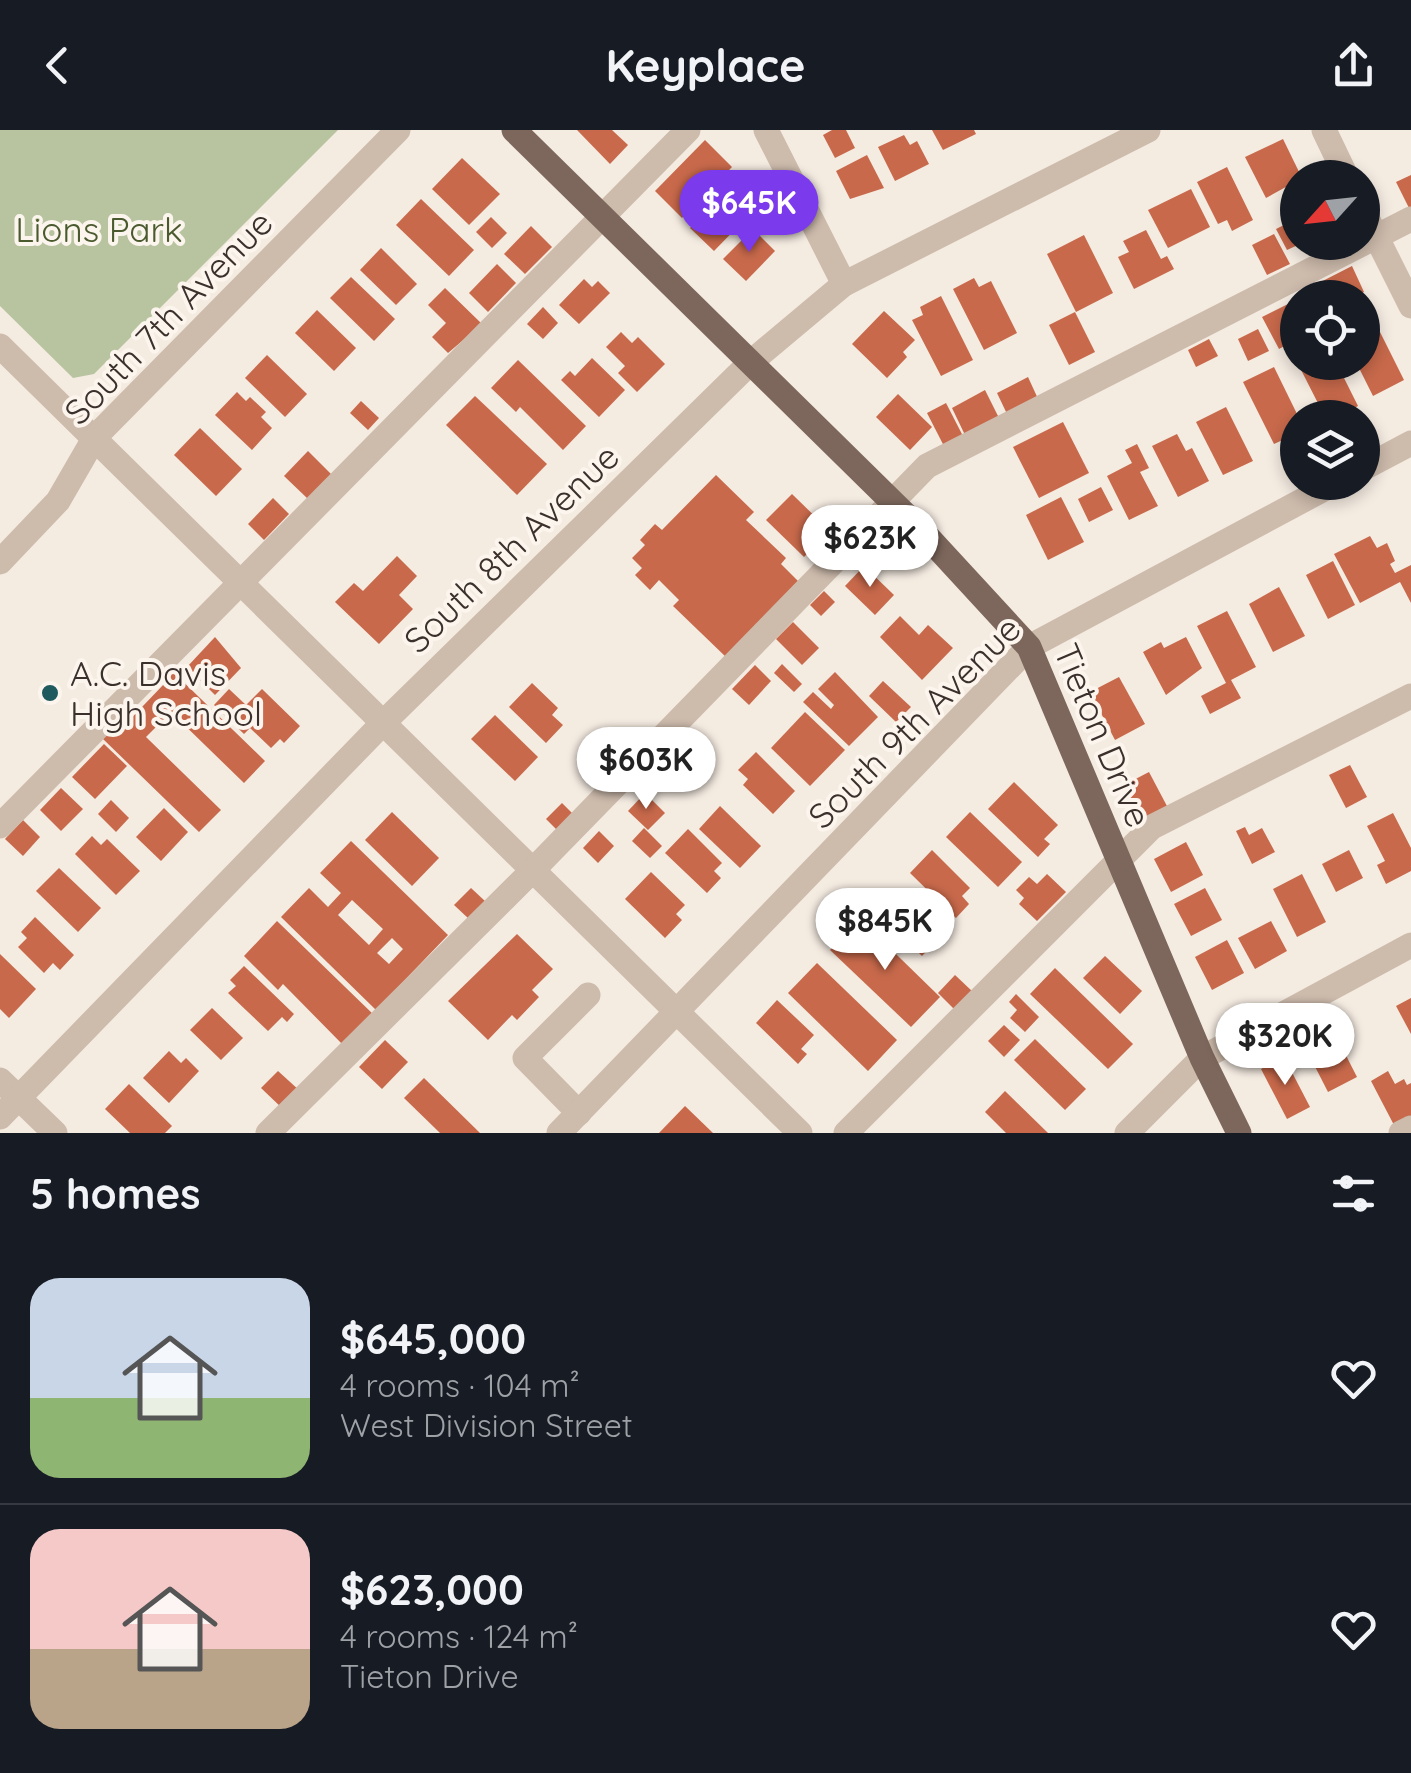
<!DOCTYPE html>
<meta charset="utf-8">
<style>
:root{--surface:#171b24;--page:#20242c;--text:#f1f3f6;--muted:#9ea1a6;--line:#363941;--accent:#7c3aed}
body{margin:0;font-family:Quicksand,sans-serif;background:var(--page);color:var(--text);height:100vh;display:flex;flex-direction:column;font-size:38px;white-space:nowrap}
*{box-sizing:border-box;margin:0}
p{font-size:32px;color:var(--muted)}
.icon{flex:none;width:55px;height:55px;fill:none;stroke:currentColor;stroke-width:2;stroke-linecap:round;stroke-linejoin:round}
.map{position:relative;height:1003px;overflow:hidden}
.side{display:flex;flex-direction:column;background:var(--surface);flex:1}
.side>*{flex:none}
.needle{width:65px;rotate:243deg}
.controls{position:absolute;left:1280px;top:30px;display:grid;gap:20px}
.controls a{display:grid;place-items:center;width:100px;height:100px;border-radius:50%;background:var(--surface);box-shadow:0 5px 15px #0003;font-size:50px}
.price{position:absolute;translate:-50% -85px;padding:0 22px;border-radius:35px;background:#fff;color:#222;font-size:32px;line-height:65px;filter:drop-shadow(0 2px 5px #0008)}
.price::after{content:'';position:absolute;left:50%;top:60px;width:30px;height:22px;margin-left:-15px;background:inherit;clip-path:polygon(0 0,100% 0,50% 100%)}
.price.current{background:var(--accent);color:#fff}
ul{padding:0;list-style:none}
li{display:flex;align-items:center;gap:30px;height:250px;padding:0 30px}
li+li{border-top:2px solid var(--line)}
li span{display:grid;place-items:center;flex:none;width:280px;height:200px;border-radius:30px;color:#555}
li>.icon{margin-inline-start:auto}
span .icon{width:120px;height:120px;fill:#fffc;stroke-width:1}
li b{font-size:42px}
h2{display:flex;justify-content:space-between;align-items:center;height:120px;padding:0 30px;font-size:42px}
header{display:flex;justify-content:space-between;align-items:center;height:130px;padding:0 30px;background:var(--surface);font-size:45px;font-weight:700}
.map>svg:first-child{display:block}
.green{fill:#b8c4a0}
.building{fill:#c8694b;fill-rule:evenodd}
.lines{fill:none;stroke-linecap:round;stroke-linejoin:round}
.minor{stroke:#cdbbac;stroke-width:25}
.major{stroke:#7d675c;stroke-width:25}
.poi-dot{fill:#1f5a5e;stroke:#fbf5ee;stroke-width:4}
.labels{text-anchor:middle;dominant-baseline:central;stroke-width:8;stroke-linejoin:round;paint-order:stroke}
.park-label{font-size:35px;fill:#4a5a2e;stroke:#fbf5ee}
.street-label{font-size:35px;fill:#3b302b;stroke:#fbf5ee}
.poi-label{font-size:35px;fill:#3b302b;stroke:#fbf5ee;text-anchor:start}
</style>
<header><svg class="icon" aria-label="back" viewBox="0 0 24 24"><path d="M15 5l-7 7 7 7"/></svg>Keyplace<svg class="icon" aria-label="share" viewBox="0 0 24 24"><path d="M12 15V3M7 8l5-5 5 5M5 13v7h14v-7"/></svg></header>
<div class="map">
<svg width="1411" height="1003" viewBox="0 0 1411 1003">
<rect width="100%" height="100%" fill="#f4ebe1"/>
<path class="green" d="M0,0H338L94,244L73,248L0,176Z"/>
<g class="building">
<path d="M577,0H612L628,15L610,34Z"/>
<path d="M832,0H846L855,18L835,28L823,5Z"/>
<path d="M932,0H974L976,4L943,20Z"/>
<path d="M904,5L910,15L917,11L929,34L895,51L878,17Z"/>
<path d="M1283,9L1302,48L1266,68L1245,27Z"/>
<path d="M705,10L732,37L682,88L655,61Z"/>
<path d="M867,25L884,58L850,69L836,41Z"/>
<path d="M462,28L500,64L469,95L432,59Z"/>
<path d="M1227,37L1253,90L1232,101L1227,90L1218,94L1197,52Z"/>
<path d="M1411,45V82L1396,52Z"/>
<path d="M1191,59L1210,97L1168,118L1148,80Z"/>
<path d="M736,67L752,82L714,121L690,98L715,72L723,80Z"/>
<path d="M421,69L474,120L449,146L396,95Z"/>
<path d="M491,87L507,103L492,118L476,102Z"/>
<path d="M1298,88V115L1287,120L1276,99Z"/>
<path d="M531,96L552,117L525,144L504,124Z"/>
<path d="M753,99L775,121L746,151L723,129Z"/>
<path d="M1146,100L1161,129L1167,126L1174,139L1134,159L1118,127L1129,122L1123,111Z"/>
<path d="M1274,104L1290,134L1267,145L1252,115Z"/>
<path d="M1084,105L1113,163L1076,182L1047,124Z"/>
<path d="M381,118L417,154L396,175L360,140Z"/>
<path d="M497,134L516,153L488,182L469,163Z"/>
<path d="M1352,136L1364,162L1353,168H1311L1307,159Z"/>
<path d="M351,147L395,189L374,211L330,168Z"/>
<path d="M974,148L979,157L991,151L1017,203L984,220L953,159Z"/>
<path d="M584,149L592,157L598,151L610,163L579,194L559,175Z"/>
<path d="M445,158L482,194L448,223L432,207L446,193L428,175Z"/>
<path d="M941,166L973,230L941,246L912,190L923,185L920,177Z"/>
<path d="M1298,169V209L1279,219L1262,187Z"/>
<path d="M543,177L558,193L543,209L527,194Z"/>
<path d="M317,180L356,218L334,241L295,203Z"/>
<path d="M884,181L915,210L903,222L907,227L887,248L852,214Z"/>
<path d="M1075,182L1095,222L1069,235L1049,195Z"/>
<path d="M1362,195L1368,206L1379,200L1404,250L1373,266L1356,232H1362Z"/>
<path d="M1258,199L1269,221L1248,231L1238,209Z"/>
<path d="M621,202L632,213L638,207L665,234L637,262L618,243L625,236L606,217Z"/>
<path d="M1209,209L1218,226L1196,237L1188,220Z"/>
<path d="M267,225L307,264L285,287L245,248Z"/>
<path d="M592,228L625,260L599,287L561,250L570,241L575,246Z"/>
<path d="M518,230L586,296L563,320L520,277L516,282L491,258Z"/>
<path d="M1297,232H1336L1358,276L1339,286L1336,279L1324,285Z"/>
<path d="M1274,237L1299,288L1298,303L1274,314L1243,252Z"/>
<path d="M1028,247L1039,271L1008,286L997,263Z"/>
<path d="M985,260L999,288L965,305L952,278Z"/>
<path d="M237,262L246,271L250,267L266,282L261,287L272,298L252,320L215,285Z"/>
<path d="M898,264L932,297L910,320L876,287Z"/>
<path d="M475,266L547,334L517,365L446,295Z"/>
<path d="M361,271L379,288L368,300L350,283Z"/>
<path d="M946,273L965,310L946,320L927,283Z"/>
<path d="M1226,277L1253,331L1223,345L1196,292Z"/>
<path d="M1063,292L1089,343L1039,368L1013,317Z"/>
<path d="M200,298L242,339L216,366L174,325Z"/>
<path d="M1177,304L1186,321L1192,318L1209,351L1178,367L1152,316Z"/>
<path d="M1137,314L1149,338L1140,342L1158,376L1129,390L1107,346L1132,333L1125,320Z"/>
<path d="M308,321L332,345L308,369L284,346Z"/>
<path d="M716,345L754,382L746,390L786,428L781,434L800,453L727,528L673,476L679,470L659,450L650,460L635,445L642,438L632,428L645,415L640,410L655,394L662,400Z"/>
<path d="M1101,357L1113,380L1089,392L1078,369Z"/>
<path d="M792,364L830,401L804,427L766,390Z"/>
<path d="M1061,367L1084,412L1048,430L1026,385Z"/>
<path d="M273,368L289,384L264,410L248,394Z"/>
<path d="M1370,406L1377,418L1387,413L1395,431L1390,434L1395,443L1411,435V473L1400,452L1360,473L1334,424Z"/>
<path d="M397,426L417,446L399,465L413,479L379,514L335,472L354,453L363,461Z"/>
<path d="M1333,431L1355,475L1328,489L1306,445Z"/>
<path d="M864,436L894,465L875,485L845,456Z"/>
<path d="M1279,457L1305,506L1273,522L1249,474Z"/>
<path d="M824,461L835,472L821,486L810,475Z"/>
<path d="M1227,481L1256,537L1231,550L1241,568L1210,584L1201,566L1226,553L1197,496Z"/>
<path d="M900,486L919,505L928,495L953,518L922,550L880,507Z"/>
<path d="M793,492L819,518L802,535L776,509Z"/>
<path d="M215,507L241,538L215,565L187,537Z"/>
<path d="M1186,507L1202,538L1166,565L1143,522L1161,512L1164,518Z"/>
<path d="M782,534L802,554L794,562L774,543Z"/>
<path d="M755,535L771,551L749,575L732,559Z"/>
<path d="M169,538L265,631L244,653L171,582L146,607L221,680L199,702L103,609L113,598L118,602L165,553L160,548Z"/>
<path d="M835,542L878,587L849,616L803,572L813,562L831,579L834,575L818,559Z"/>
<path d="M1119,547L1145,594L1115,610L1090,562Z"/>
<path d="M883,551L911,577L896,592L869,566Z"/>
<path d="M532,553L558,578L552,585L563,595L546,613L509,577Z"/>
<path d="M229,559L246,575L262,559L300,596L284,613L280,609L271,618L250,598L244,604L214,575Z"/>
<path d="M805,582L845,620L810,656L771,618Z"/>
<path d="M495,585L538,627L515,651L471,609Z"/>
<path d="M104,614L127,636L95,669L72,647Z"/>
<path d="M686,622L704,639L686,657L668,640Z"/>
<path d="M756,622L795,661L773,684L743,655L748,649L738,640Z"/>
<path d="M1350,635L1367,667L1346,678L1329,645Z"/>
<path d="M1149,642L1168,678L1141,692L1122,656Z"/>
<path d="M1014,652L1058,695L1044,709L1050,714L1038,727L988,679Z"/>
<path d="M61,658L83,679L61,701L40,680Z"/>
<path d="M645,663L665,683L648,700L628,681Z"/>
<path d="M111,670L129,688L116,702L98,684Z"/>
<path d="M562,673L573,684L558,701L546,689Z"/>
<path d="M720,676L761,716L740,738L699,699Z"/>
<path d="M164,678L188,702L161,731L136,707Z"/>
<path d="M392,682L439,728L412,756L365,710Z"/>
<path d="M970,682L1022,732L998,757L946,707Z"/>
<path d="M1393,683L1411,718V741L1386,754L1377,735L1385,731L1367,696Z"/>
<path d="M23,690L40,707L23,726L5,709Z"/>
<path d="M1245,697L1249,705L1262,698L1275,722L1252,734L1236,701Z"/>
<path d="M644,698L662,716L650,728L632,711Z"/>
<path d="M688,699L722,733L714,741L721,748L707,763L665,723Z"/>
<path d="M599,701L614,716L598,733L583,718Z"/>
<path d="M92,706L101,715L107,709L140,741L116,765L75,724Z"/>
<path d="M351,711L448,805L376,880L281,787L309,758L328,777L341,763L320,743ZM352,770L383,799L369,815L338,785ZM392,808L403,819L389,834L377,823Z"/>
<path d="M1186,712L1203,745L1171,762L1154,729Z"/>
<path d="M932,720L970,758L962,766L969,774L956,788L910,743Z"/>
<path d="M1349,720L1363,748L1336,762L1322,734Z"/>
<path d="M59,738L101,778L78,802L36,761Z"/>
<path d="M651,742L685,775L676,784L682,790L665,808L625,769Z"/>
<path d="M1047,744L1066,762L1037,791L1019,774L1024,768L1016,760L1029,747L1037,754Z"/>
<path d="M1302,744L1326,792L1297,807L1273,759Z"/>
<path d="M471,758L486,772L469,789L454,775Z"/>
<path d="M1205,758L1222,790L1191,806L1174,774Z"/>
<path d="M895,759L942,805L922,826L907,811L897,822L864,790Z"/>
<path d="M35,787L74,825L60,840L53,833L44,843L18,817L27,808L21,802Z"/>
<path d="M860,789L940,867L911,897L830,820Z"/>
<path d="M277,791L376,887L346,918L283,854L278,860L244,826Z"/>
<path d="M1271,791L1287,821L1255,839L1238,808Z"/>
<path d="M517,804L553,839L532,860L539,867L517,890L512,885L488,910L448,871Z"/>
<path d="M1227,810L1244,843L1212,860L1195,827Z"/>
<path d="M0,824L36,859L9,888L0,879Z"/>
<path d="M1105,826L1142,861L1120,884L1083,848Z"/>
<path d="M817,833L897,910L868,941L788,863Z"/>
<path d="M244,836L294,884L287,892L282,887L268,901L228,863L236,856L230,850Z"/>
<path d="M1055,838L1133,914L1108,939L1030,864Z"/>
<path d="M955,845L973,862L955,880L938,863Z"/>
<path d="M1016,864L1039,887L1025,902L1010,888L1017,880L1009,872Z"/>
<path d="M1411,868V904L1396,876Z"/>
<path d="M777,870L814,905L801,919L807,924L798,934L756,893Z"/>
<path d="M212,878L243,908L221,930L190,900Z"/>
<path d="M1004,895L1020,910L1004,927L988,911Z"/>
<path d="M1334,902L1357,947L1328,962L1305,917Z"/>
<path d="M1035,909L1086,959L1065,980L1014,930Z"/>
<path d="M385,910L408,932L382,959L359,937Z"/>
<path d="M169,921L181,933L186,928L199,941L169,973L143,948Z"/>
<path d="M1284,927L1310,977L1287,989L1261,939Z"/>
<path d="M278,941L300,961L283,979L261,958Z"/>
<path d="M1388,941L1395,954L1404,949L1407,955L1411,953V989L1395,997L1371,951Z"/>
<path d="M424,948L480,1003H440L404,968Z"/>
<path d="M129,954L172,996L165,1003H130L105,979Z"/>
<path d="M1005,961L1048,1003H1006L985,982Z"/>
<path d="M685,976L713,1003H659Z"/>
</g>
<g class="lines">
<g class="minor">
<path d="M766,0L844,154"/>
<path d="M1324,0L1347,48"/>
<path d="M1362,78L1411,176"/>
<path d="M0,216L800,1003"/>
<path d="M1362,339L1411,313"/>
<path d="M0,432L58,371L95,307L398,0"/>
<path d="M0,696L688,0"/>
<path d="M0,950L55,1003"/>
<path d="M579,983L525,928L588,865"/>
<path d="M0,987L383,593L751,232L844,154L1148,0"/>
<path d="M268,1003L533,740L927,336L1411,89"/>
<path d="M559,1003L1029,517L1337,352"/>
<path d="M846,1003L1152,697L1411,566"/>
<path d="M1127,1003L1202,928L1411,815"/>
<path d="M1401,1003L1411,998"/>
</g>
<path class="major" d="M514,0L924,403L1029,517L1202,928L1239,1003"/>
</g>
<circle class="poi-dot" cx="50" cy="563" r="10"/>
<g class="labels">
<g class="park-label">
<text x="99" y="99">Lions Park</text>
</g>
<g class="street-label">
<text transform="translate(168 187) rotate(-46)">South 7th Avenue</text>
<text transform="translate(511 418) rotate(-44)">South 8th Avenue</text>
<text transform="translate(914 592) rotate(-45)">South 9th Avenue</text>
<text transform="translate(1103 605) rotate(67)">Tieton Drive</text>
</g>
<g class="poi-label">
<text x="70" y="543">A.C. Davis<tspan x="70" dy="40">High School</tspan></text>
</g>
</g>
</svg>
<div class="controls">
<a><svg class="needle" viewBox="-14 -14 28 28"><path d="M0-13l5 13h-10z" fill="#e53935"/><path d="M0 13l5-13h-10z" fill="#9ea1a6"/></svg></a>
<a><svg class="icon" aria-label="locate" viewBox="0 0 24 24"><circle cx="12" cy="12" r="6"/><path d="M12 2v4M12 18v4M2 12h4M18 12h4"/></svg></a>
<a><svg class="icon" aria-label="layers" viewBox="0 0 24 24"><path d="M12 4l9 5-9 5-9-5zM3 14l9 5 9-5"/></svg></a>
</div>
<b class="price current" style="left:749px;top:125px">$645K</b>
<b class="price" style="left:870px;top:460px">$623K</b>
<b class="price" style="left:646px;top:682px">$603K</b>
<b class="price" style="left:885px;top:843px">$845K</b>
<b class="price" style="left:1285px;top:958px">$320K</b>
</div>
<section class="side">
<h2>5 homes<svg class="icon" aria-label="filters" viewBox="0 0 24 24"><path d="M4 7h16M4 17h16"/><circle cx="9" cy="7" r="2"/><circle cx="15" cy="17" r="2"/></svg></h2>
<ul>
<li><span style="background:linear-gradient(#c9d6e8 60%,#8fb573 0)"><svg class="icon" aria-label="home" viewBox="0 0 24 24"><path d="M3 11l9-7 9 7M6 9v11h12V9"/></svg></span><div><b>$645,000</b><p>4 rooms · 104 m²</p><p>West Division Street</p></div><svg class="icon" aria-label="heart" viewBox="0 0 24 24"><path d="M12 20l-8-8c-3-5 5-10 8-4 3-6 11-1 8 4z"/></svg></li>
<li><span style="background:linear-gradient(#f6c9c9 60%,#b9a48a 0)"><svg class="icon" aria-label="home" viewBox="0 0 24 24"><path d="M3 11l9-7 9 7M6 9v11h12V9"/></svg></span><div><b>$623,000</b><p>4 rooms · 124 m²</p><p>Tieton Drive</p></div><svg class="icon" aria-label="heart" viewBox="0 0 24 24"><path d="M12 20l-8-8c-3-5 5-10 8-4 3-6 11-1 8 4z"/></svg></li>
</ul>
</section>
